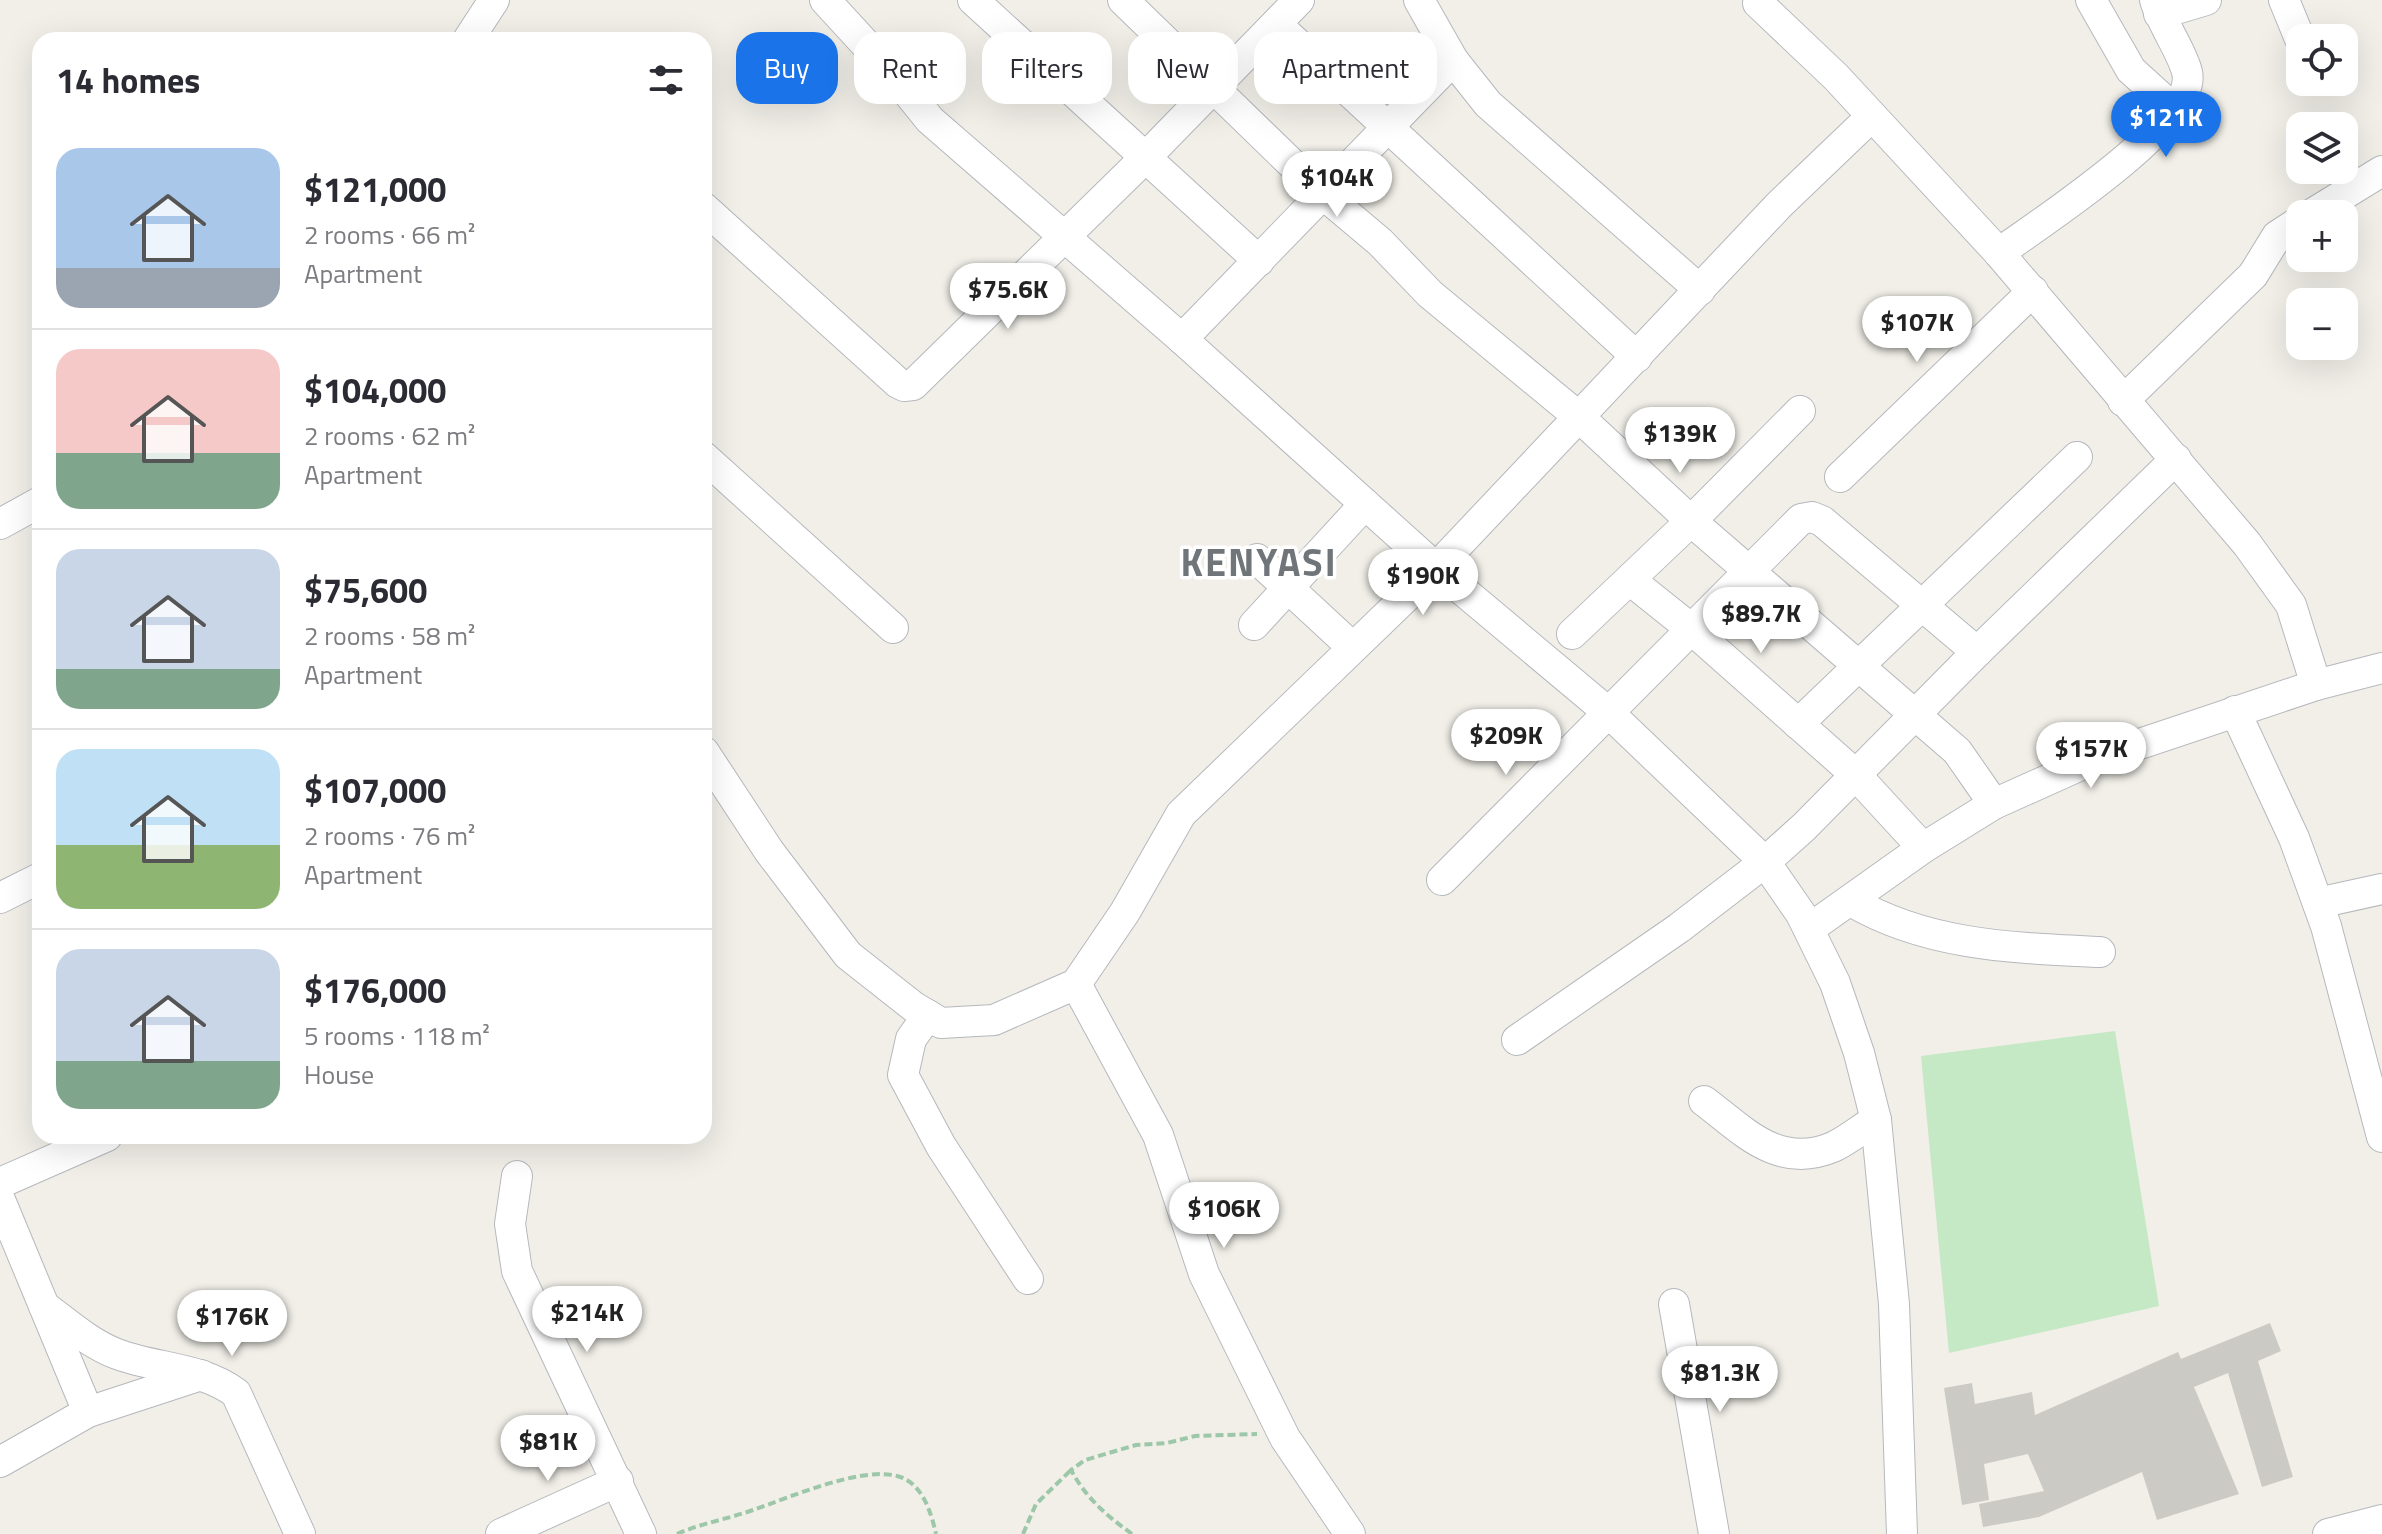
<!DOCTYPE html>
<meta charset="utf-8">
<style>
:root{--surface:#fff;--page:#f7f7f7;--text:#2b2b33;--muted:#7c7c81;--line:#e1e1e2;--accent:#1a73e8}
body{margin:0;font-family:"Titillium Web",sans-serif;background:var(--page);color:var(--text);height:100vh;display:flex;flex-direction:column;font-size:30px;white-space:nowrap}
*{box-sizing:border-box;margin:0}
p{font-size:26px;color:var(--muted)}
.icon{flex:none;width:44px;height:44px;fill:none;stroke:currentColor;stroke-width:2;stroke-linecap:round;stroke-linejoin:round}
.map{position:relative;flex:1;overflow:hidden}
.side{position:absolute;left:32px;top:32px;width:680px;height:1112px;display:flex;flex-direction:column;background:var(--surface);border-radius:24px;box-shadow:0 8px 32px #0002}
.side>*{flex:none}
.guide{position:absolute;left:736px;top:32px;width:760px;height:72px;display:flex;gap:16px}
.buttons{position:absolute;left:2286px;top:24px;display:grid;gap:16px}
.buttons a{display:grid;place-items:center;width:72px;height:72px;border-radius:16px;background:var(--surface);box-shadow:0 8px 32px #0002;font-size:40px}
.price{position:absolute;translate:-50% -68px;padding:0 18px;border-radius:28px;background:#fff;color:#222;font-size:26px;line-height:52px;filter:drop-shadow(0 2px 4px #0008)}
.price::after{content:'';position:absolute;left:50%;top:48px;width:24px;height:18px;margin-left:-12px;background:inherit;clip-path:polygon(0 0,100% 0,50% 100%)}
.price.current{background:var(--accent);color:#fff}
ul{padding:0;list-style:none}
li{display:flex;align-items:center;gap:24px;height:200px;padding:0 24px}
li+li{border-top:2px solid var(--line)}
li span{display:grid;place-items:center;flex:none;width:224px;height:160px;border-radius:24px;color:#555}
li>.icon{margin-inline-start:auto}
span .icon{width:96px;height:96px;fill:#fffc;stroke-width:1}
li b{font-size:34px}
h2{display:flex;justify-content:space-between;align-items:center;height:96px;padding:0 24px;font-size:34px}
.pill{padding:0 28px;border-radius:24px;background:var(--surface);box-shadow:0 8px 32px #0002;font-size:28px;line-height:72px}
.pill.current{background:var(--accent);color:#fff}
.map>svg:first-child{display:block}
.green{fill:#c5e8c5}
.building{fill:#cccac5}
.lines{fill:none;stroke-linecap:round;stroke-linejoin:round}
.minor-casing{stroke:#b5b8bc;stroke-width:32}
.path{stroke:#9cc7a9;stroke-width:4;stroke-dasharray:8 4;stroke-linecap:butt}
.minor{stroke:#fff;stroke-width:30}
.labels{text-anchor:middle;dominant-baseline:central;stroke-width:7;stroke-linejoin:round;paint-order:stroke}
.district-label{font-size:38px;font-weight:bold;letter-spacing:2px;fill:#70757a;stroke:#fff}
</style>
<div class="map">
<svg width="2382" height="1534" viewBox="0 0 2382 1534">
<rect width="100%" height="100%" fill="#f1efe8"/>
<path class="green" d="M2115,1031L2159,1306L1949,1353L1921,1056Z"/>
<path class="building" d="M2270,1323L2281,1351L2258,1361L2293,1477L2262,1487L2228,1373L2194,1387L2239,1494L2157,1520L2142,1472L2039,1517L1983,1527L1979,1504L2044,1491L2028,1454L1984,1464L1989,1500L1962,1505L1944,1388L1972,1383L1975,1404L2032,1392L2035,1415L2178,1352L2181,1359Z"/>
<g class="lines">
<defs>
<g id="minor">
<path d="M825,0L892,73L930,120L1182,339L1436,568L1609,713L1765,862L1801,914L1835,983L1859,1053L1876,1120L1894,1304L1902,1534"/>
<path d="M973,0L1259,261"/>
<path d="M1123,0L1323,194L1380,242L1430,294L1579,417L1691,521L1957,751L1994,804"/>
<path d="M1419,0L1453,60L1488,104L1700,290"/>
<path d="M2091,0L2131,70L2175,110"/>
<path d="M2284,0L2300,39"/>
<path d="M1758,3L1836,77L1999,253L2247,544L2291,605L2316,685"/>
<path d="M2159,14L2206,0"/>
<path d="M1276,24L1637,357"/>
<path d="M468,40L494,0"/>
<path d="M704,208L898,383L904,386L913,385L1147,156L1299,0"/>
<path d="M2312,214L2382,171"/>
<path d="M1999,253C2037,225 2199,122 2187,72C2181,49 2162,25 2155,0"/>
<path d="M1182,339L1453,60"/>
<path d="M2123,401L2253,275L2277,236L2300,221"/>
<path d="M704,457L893,628"/>
<path d="M1840,477L2033,291"/>
<path d="M0,524L40,502"/>
<path d="M1257,559L1352,647"/>
<path d="M1630,580L1690,628L1855,774L1923,848"/>
<path d="M1254,625L1365,504"/>
<path d="M1572,634L1691,521L1800,411"/>
<path d="M1977,652L2176,459"/>
<path d="M2235,711L2294,838L2326,926L2382,1137"/>
<path d="M1798,724L2077,457"/>
<path d="M704,752L769,851L848,955L914,1007L941,1023L994,1020L1076,984L1125,912L1181,814L1436,568L1779,205L1872,116"/>
<path d="M1442,880L1801,519L1812,517L1822,521L1977,652L1804,827L1765,862L1679,928L1517,1040"/>
<path d="M0,898L40,878"/>
<path d="M1851,901C1927,946 2015,948 2100,952"/>
<path d="M2318,903L2382,889"/>
<path d="M1809,929L1923,848L1994,804L2092,760L2316,685L2382,668"/>
<path d="M1076,984L1158,1135L1204,1274L1285,1438L1350,1534"/>
<path d="M928,1015L911,1039L903,1075L941,1146L1028,1279"/>
<path d="M1704,1101C1744,1131 1778,1170 1833,1147C1848,1140 1862,1128 1876,1120"/>
<path d="M517,1176L510,1224L517,1271L641,1534"/>
<path d="M0,1183L107,1136"/>
<path d="M0,1200L88,1412"/>
<path d="M1674,1304L1714,1534"/>
<path d="M44,1306C67,1323 90,1344 117,1354C157,1369 201,1367 236,1393L300,1534"/>
<path d="M0,1462L88,1412L201,1375"/>
<path d="M501,1534L618,1481"/>
<path d="M2328,1534L2382,1520"/>
</g>
</defs>
<use href="#minor" class="minor-casing"/>
<g class="path">
<path d="M677,1534C702,1523 728,1519 753,1510C788,1498 861,1466 897,1476C922,1482 931,1512 936,1534"/>
<path d="M1023,1534L1036,1504L1071,1470"/>
<path d="M1132,1534C1107,1516 1086,1498 1071,1470L1085,1460L1136,1445L1167,1443L1195,1436L1257,1434"/>
</g>
<use href="#minor" class="minor"/>
</g>
<g class="labels">
<g class="district-label">
<text x="1259" y="562">KENYASI</text>
</g>
</g>
</svg>
<div class="buttons">
<a><svg class="icon" aria-label="locate" viewBox="0 0 24 24"><circle cx="12" cy="12" r="6"/><path d="M12 2v4M12 18v4M2 12h4M18 12h4"/></svg></a>
<a><svg class="icon" aria-label="layers" viewBox="0 0 24 24"><path d="M12 4l9 5-9 5-9-5zM3 14l9 5 9-5"/></svg></a>
<a>+</a>
<a>−</a>
</div>
<b class="price current" style="left:2166px;top:159px">$121K</b>
<b class="price" style="left:1337px;top:219px">$104K</b>
<b class="price" style="left:1008px;top:331px">$75.6K</b>
<b class="price" style="left:1917px;top:364px">$107K</b>
<b class="price" style="left:1680px;top:475px">$139K</b>
<b class="price" style="left:1423px;top:617px">$190K</b>
<b class="price" style="left:1761px;top:655px">$89.7K</b>
<b class="price" style="left:1506px;top:777px">$209K</b>
<b class="price" style="left:2091px;top:790px">$157K</b>
<b class="price" style="left:1224px;top:1250px">$106K</b>
<b class="price" style="left:587px;top:1354px">$214K</b>
<b class="price" style="left:232px;top:1358px">$176K</b>
<b class="price" style="left:1720px;top:1414px">$81.3K</b>
<b class="price" style="left:548px;top:1483px">$81K</b>
<div class="guide">
<a class="pill current">Buy</a>
<a class="pill">Rent</a>
<a class="pill">Filters</a>
<a class="pill">New</a>
<a class="pill">Apartment</a>
</div>
<section class="side">
<h2>14 homes<svg class="icon" aria-label="filters" viewBox="0 0 24 24"><path d="M4 7h16M4 17h16"/><circle cx="9" cy="7" r="2"/><circle cx="15" cy="17" r="2"/></svg></h2>
<ul>
<li><span style="background:linear-gradient(#a9c7e8 75%,#9aa5b1 0)"><svg class="icon" aria-label="home" viewBox="0 0 24 24"><path d="M3 11l9-7 9 7M6 9v11h12V9"/></svg></span><div><b>$121,000</b><p>2 rooms · 66 m²</p><p>Apartment</p></div></li>
<li><span style="background:linear-gradient(#f6c9c9 65%,#7fa58c 0)"><svg class="icon" aria-label="home" viewBox="0 0 24 24"><path d="M3 11l9-7 9 7M6 9v11h12V9"/></svg></span><div><b>$104,000</b><p>2 rooms · 62 m²</p><p>Apartment</p></div></li>
<li><span style="background:linear-gradient(#c9d6e8 75%,#7fa58c 0)"><svg class="icon" aria-label="home" viewBox="0 0 24 24"><path d="M3 11l9-7 9 7M6 9v11h12V9"/></svg></span><div><b>$75,600</b><p>2 rooms · 58 m²</p><p>Apartment</p></div></li>
<li><span style="background:linear-gradient(#bfe0f5 60%,#8fb573 0)"><svg class="icon" aria-label="home" viewBox="0 0 24 24"><path d="M3 11l9-7 9 7M6 9v11h12V9"/></svg></span><div><b>$107,000</b><p>2 rooms · 76 m²</p><p>Apartment</p></div></li>
<li><span style="background:linear-gradient(#c9d6e8 70%,#7fa58c 0)"><svg class="icon" aria-label="home" viewBox="0 0 24 24"><path d="M3 11l9-7 9 7M6 9v11h12V9"/></svg></span><div><b>$176,000</b><p>5 rooms · 118 m²</p><p>House</p></div></li>
</ul>
</section>
</div>
